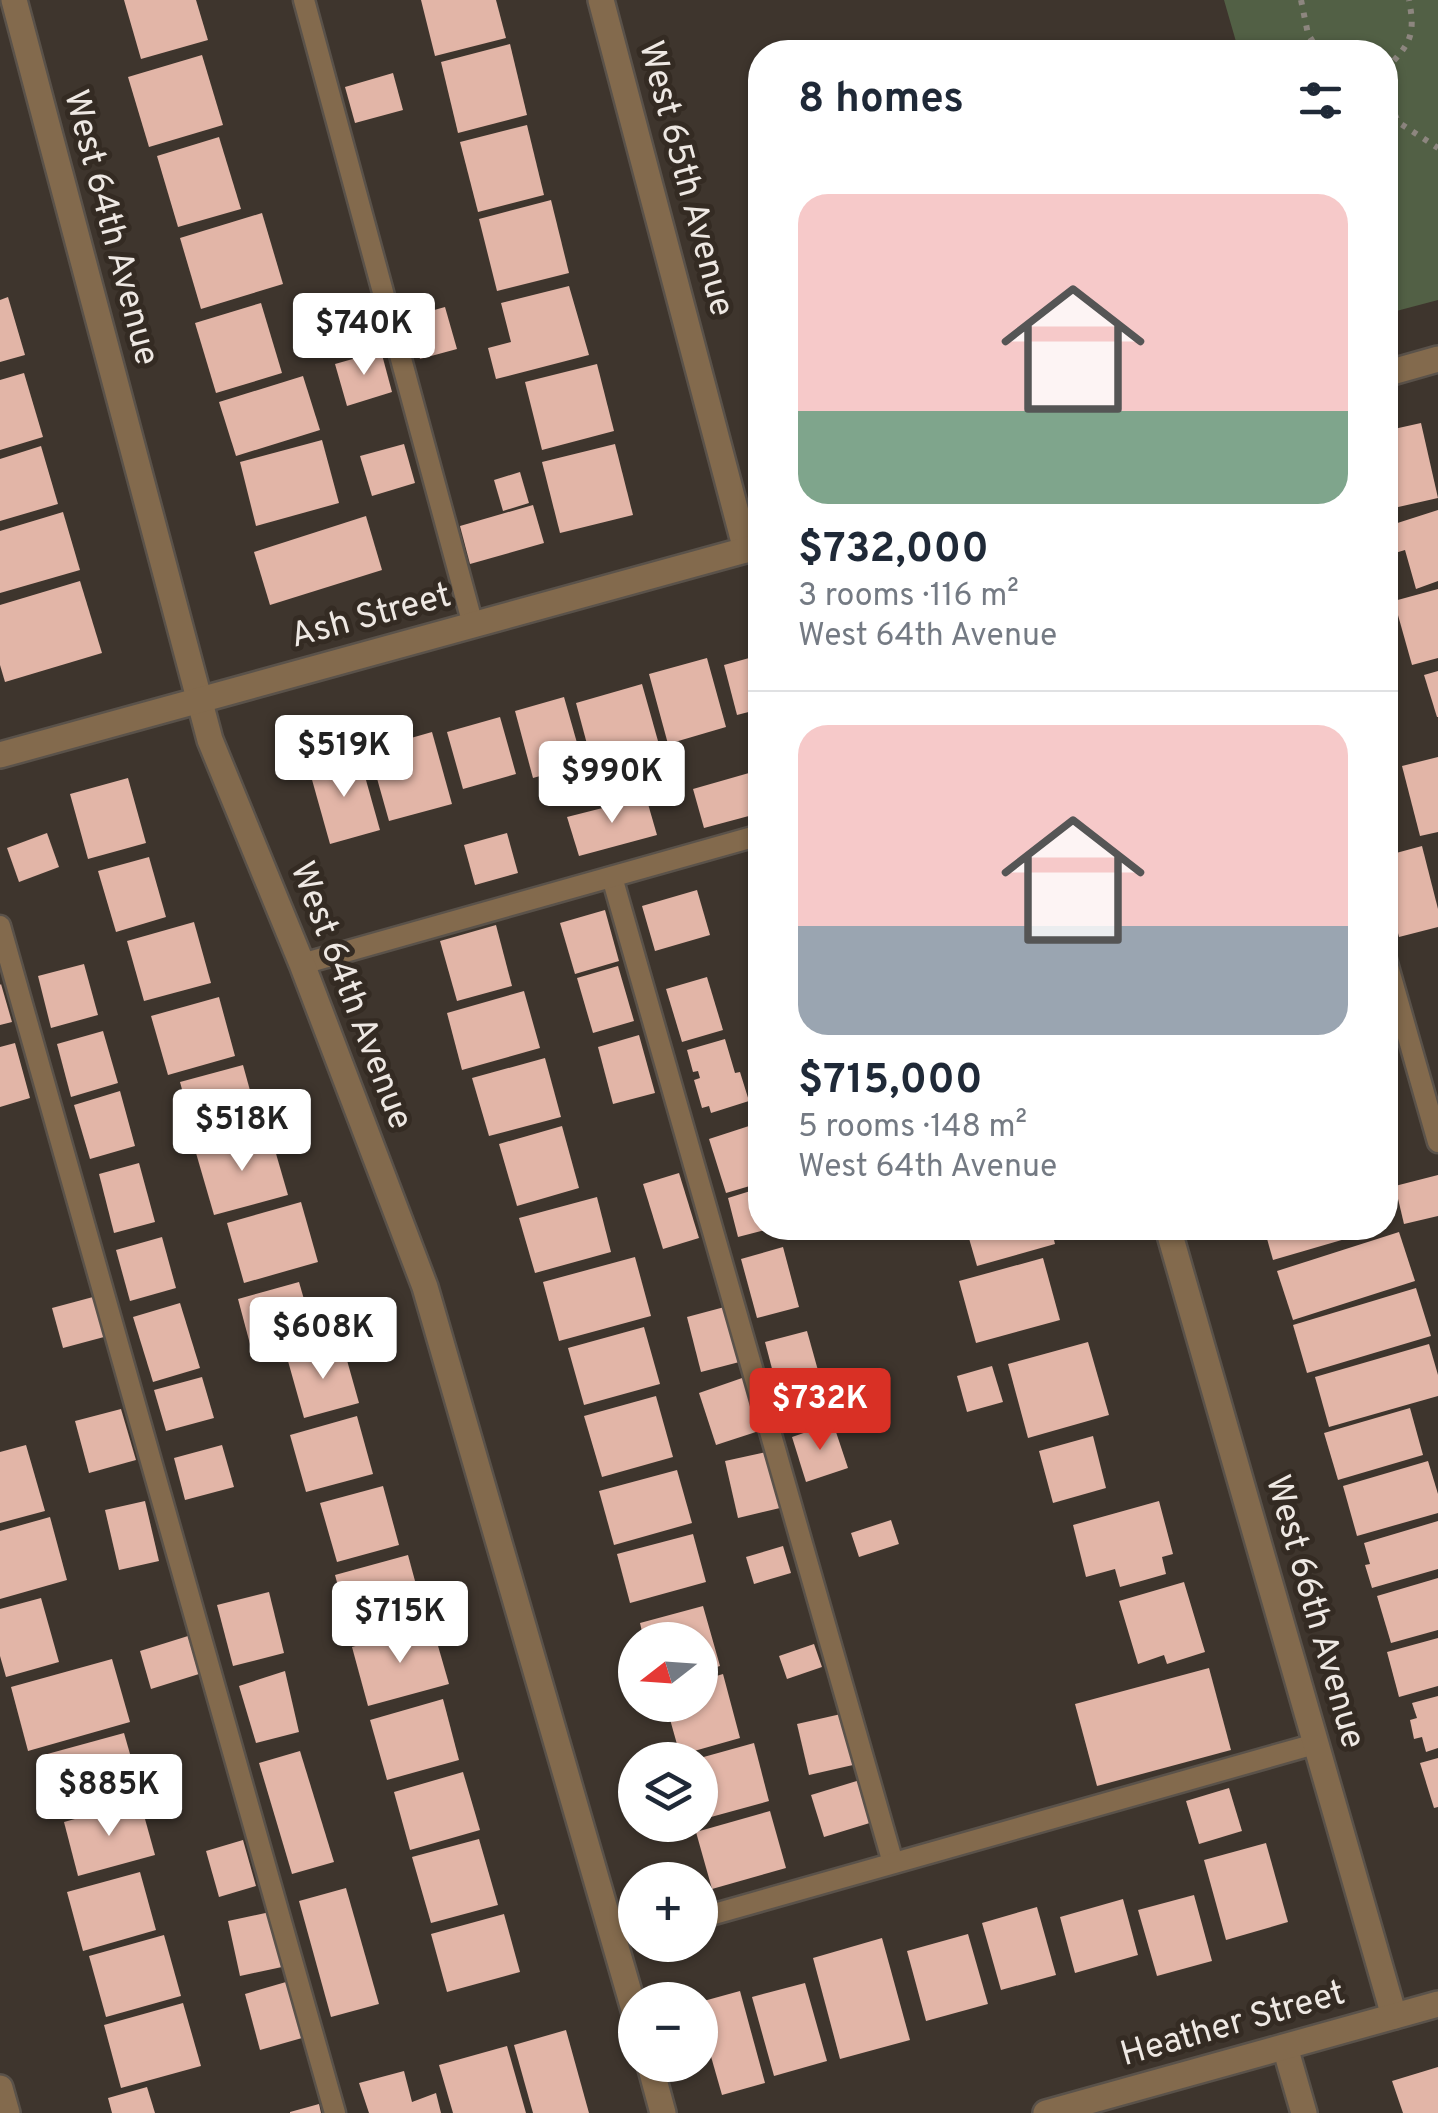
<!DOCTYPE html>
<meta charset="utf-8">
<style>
:root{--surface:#fff;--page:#f6f6f7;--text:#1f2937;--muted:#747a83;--line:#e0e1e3;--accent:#d93025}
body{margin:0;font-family:Overpass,sans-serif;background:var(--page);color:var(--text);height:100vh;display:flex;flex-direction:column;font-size:38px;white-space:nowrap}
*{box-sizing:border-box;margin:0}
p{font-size:32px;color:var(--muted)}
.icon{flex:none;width:55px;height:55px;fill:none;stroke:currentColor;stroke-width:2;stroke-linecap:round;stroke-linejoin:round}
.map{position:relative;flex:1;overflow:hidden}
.drawer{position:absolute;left:748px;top:40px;width:650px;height:1200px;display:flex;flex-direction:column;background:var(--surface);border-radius:40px;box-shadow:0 2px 8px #0004}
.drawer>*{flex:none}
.needle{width:65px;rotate:253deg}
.controls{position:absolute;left:618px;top:1622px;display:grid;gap:20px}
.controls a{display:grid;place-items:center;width:100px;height:100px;border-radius:50%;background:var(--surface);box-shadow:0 2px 8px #0004;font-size:50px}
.price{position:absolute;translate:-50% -85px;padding:0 22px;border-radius:10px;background:#fff;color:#222;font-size:32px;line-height:65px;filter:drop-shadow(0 2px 5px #0008)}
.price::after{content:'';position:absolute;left:50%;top:60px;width:30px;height:22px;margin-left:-15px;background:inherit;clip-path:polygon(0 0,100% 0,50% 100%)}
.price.selected{background:var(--accent);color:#fff}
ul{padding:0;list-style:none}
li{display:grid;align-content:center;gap:20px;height:530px;padding:0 50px}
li+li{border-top:2px solid var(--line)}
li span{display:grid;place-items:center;height:310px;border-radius:30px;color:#555}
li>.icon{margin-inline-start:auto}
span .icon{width:180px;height:180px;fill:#fffc;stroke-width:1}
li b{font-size:42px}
h2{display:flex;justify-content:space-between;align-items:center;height:120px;padding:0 50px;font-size:42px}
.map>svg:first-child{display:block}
.green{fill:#526045}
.building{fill:#e2b5a7}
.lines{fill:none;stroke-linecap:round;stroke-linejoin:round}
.lane-casing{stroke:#5a524a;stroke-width:25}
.street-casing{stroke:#5a524a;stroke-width:30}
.path{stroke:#8d867f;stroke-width:6;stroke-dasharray:5 8;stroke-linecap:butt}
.lane{stroke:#836a4d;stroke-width:20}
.street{stroke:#836a4d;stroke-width:25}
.labels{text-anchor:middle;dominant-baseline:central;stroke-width:10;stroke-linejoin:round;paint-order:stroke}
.street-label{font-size:35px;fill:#eee8e3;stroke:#342b23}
</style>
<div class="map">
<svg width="1438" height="2113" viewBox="0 0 1438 2113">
<rect width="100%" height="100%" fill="#3e352d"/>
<path class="green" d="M1224,0H1438V300L1385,314V52H1239Z"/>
<g class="building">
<path d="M124,0H196L208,40L141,59Z"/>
<path d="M421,0H496L506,38L435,56Z"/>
<path d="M880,41L883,52H838V51Z"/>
<path d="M510,44L527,115L458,133L441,62Z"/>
<path d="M202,55L223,125L149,147L128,77Z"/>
<path d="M393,73L403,110L355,123L345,87Z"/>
<path d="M527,125L544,195L478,212L460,142Z"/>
<path d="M219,137L241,209L178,227L157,156Z"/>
<path d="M551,200L569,273L497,291L479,219Z"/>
<path d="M262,213L283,284L201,309L180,238Z"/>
<path d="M569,286L589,355L496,379L488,348L511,342L501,303Z"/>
<path d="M8,297L25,355L0,362V300Z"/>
<path d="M261,303L282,373L216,393L195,323Z"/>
<path d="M445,307L457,349L420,359L409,317Z"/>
<path d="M381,351L392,392L347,406L335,364Z"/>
<path d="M597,364L614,431L542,450L525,382Z"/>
<path d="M24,373L43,437L0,450V380Z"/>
<path d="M303,376L320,430L236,456L219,402Z"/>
<path d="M1421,423L1438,498L1385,510V431Z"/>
<path d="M322,440L339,503L256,526L240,462Z"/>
<path d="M404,444L415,483L372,496L360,456Z"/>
<path d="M615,444L633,515L560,533L542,462Z"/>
<path d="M41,446L58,504L0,521V459Z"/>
<path d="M520,472L529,503L503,511L494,480Z"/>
<path d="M533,505L544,543L470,564L460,526Z"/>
<path d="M1438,510V581L1416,589L1405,550L1385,556V527Z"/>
<path d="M63,512L80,570L0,593V531Z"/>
<path d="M366,516L382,570L270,605L254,552Z"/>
<path d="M80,581L102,653L5,682L0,665V605Z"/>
<path d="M1438,589V658L1412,665L1394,601Z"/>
<path d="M760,655V709L737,715L724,665Z"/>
<path d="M707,658L726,727L668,744L649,674Z"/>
<path d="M1438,671V717H1437L1424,675Z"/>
<path d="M642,684L665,766L598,785L576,703Z"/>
<path d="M564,697L583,764L533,778L515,711Z"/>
<path d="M500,717L516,774L463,789L447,732Z"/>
<path d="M432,732L452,804L389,821L369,750Z"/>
<path d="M359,755L380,830L330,844L309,769Z"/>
<path d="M1438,757V832L1420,836L1402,766Z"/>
<path d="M749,773L760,813L704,828L693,789Z"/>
<path d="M128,778L146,843L88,859L70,794Z"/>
<path d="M646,797L657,835L579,856L567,817Z"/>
<path d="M47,833L59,867L19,882L7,848Z"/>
<path d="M507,833L518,873L475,885L464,845Z"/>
<path d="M1422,846L1438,909V927L1399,937L1385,883V856Z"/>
<path d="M149,857L166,917L116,932L98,871Z"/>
<path d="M697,890L710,935L655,951L642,906Z"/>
<path d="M605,910L619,961L575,974L560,923Z"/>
<path d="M194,922L211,983L144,1001L127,941Z"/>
<path d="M496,925L512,986L457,1001L440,941Z"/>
<path d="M84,964L98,1015L51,1028L38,976Z"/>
<path d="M618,966L634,1021L593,1033L577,978Z"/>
<path d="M707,977L723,1030L682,1042L666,989Z"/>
<path d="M1,984L12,1022L0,1025V985Z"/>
<path d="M524,991L540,1048L462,1070L447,1013Z"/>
<path d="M219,997L235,1056L168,1075L151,1016Z"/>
<path d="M103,1031L118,1083L71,1097L57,1044Z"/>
<path d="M639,1035L655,1093L613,1104L598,1047Z"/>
<path d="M725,1039L735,1073L740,1072L749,1101L711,1113L709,1106L702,1108L694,1080L700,1078L698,1071L693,1072L687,1050Z"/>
<path d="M15,1043L30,1098L0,1107V1047Z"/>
<path d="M545,1058L561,1117L489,1136L472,1078Z"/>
<path d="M243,1065L259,1123L196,1141L180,1082Z"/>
<path d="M120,1091L135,1146L90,1159L74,1105Z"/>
<path d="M562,1126L579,1188L517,1206L499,1144Z"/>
<path d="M749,1126L760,1162V1183L726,1193L709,1139Z"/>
<path d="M270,1133L288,1195L214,1215L196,1153Z"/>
<path d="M139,1163L155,1222L114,1233L99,1174Z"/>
<path d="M679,1173L699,1238L663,1249L643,1184Z"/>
<path d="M1438,1175V1216L1404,1224L1395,1186Z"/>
<path d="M760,1188V1228L769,1229L738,1237L728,1198Z"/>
<path d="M597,1197L611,1252L535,1273L519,1218Z"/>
<path d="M301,1202L318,1262L244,1283L227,1223Z"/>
<path d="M966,1228H1051L1055,1244L977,1266Z"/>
<path d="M1264,1228H1350L1352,1237L1273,1260Z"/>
<path d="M1399,1232L1415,1281L1293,1320L1277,1271Z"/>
<path d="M162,1237L176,1288L130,1301L116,1250Z"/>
<path d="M783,1247L799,1307L757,1318L741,1259Z"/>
<path d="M635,1257L651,1316L559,1341L543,1282Z"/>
<path d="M1043,1258L1060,1320L976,1343L959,1281Z"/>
<path d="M299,1282L316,1341L254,1359L238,1299Z"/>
<path d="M1416,1288L1431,1336L1307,1373L1293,1325Z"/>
<path d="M93,1297L104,1337L63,1348L52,1308Z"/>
<path d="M180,1303L200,1368L153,1382L133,1317Z"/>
<path d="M732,1305L747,1360L701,1372L687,1317Z"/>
<path d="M644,1327L660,1384L584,1405L568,1348Z"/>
<path d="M807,1331L824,1392L781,1403L765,1342Z"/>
<path d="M1088,1342L1109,1415L1028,1438L1008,1364Z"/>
<path d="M1429,1344L1438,1375V1396L1329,1427L1315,1377Z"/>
<path d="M343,1346L359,1403L304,1418L288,1361Z"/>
<path d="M992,1366L1003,1402L967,1412L957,1376Z"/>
<path d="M202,1377L214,1418L166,1431L154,1390Z"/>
<path d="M745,1377L762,1430L716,1445L699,1393Z"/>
<path d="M656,1396L673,1457L602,1477L584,1416Z"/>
<path d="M1410,1408L1423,1455L1338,1480L1324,1433Z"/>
<path d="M121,1409L136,1460L89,1473L75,1421Z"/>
<path d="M357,1416L373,1474L306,1492L290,1435Z"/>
<path d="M833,1423L848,1468L806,1482L792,1437Z"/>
<path d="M1093,1436L1106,1488L1053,1503L1039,1451Z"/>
<path d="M26,1445L45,1511L0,1523V1452Z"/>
<path d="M222,1445L234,1487L185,1500L174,1458Z"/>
<path d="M766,1452L780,1508L738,1518L725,1461Z"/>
<path d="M1428,1461L1438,1494V1513L1357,1536L1343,1486Z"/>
<path d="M677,1470L692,1523L614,1545L599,1491Z"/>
<path d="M383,1486L399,1545L337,1562L320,1503Z"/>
<path d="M145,1501L159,1561L119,1570L105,1510Z"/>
<path d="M1159,1501L1173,1554L1162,1557L1166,1574L1120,1587L1115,1569L1086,1577L1073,1525Z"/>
<path d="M50,1517L67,1580L0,1599V1531Z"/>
<path d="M891,1520L899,1544L859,1557L851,1533Z"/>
<path d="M1438,1521V1569L1372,1588L1365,1565L1370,1564L1364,1543Z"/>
<path d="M693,1534L706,1582L630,1603L617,1554Z"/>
<path d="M783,1546L791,1573L754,1584L746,1557Z"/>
<path d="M408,1555L425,1618L352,1638L335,1575Z"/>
<path d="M1438,1578V1630L1391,1643L1377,1596Z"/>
<path d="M1184,1582L1205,1652L1167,1664L1164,1655L1138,1664L1119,1601Z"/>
<path d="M269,1592L284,1653L233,1666L217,1605Z"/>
<path d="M41,1598L59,1662L6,1677L0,1656V1609Z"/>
<path d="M703,1606L720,1666L700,1672V1640H644L640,1623Z"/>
<path d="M432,1625L449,1684L368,1706L352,1647Z"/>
<path d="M188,1636L199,1674L151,1689L140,1651Z"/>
<path d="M1438,1638V1686L1399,1697L1387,1652Z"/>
<path d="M814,1644L822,1667L787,1679L779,1656Z"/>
<path d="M112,1659L130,1722L28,1751L11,1687Z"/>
<path d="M1209,1668L1231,1750L1097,1786L1075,1704Z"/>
<path d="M285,1671L299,1732L256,1743L239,1686Z"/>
<path d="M723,1674L740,1738L680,1755L666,1705H700V1681Z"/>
<path d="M1438,1696V1748L1426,1752L1422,1737L1414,1739L1410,1720L1417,1718L1412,1703Z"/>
<path d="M443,1699L459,1760L387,1780L370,1720Z"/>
<path d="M841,1714L853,1765L809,1775L797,1724Z"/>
<path d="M124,1733L140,1789L56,1813L40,1756Z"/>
<path d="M754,1743L769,1801L700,1820V1758Z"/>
<path d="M300,1751L334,1862L292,1874L259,1763Z"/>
<path d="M1438,1758V1807L1434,1808L1420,1763Z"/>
<path d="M463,1772L480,1830L410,1850L394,1792Z"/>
<path d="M860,1780L873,1822L824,1837L811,1795Z"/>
<path d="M1229,1788L1242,1831L1199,1844L1186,1801Z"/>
<path d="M140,1801L155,1855L78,1876L64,1822Z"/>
<path d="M770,1811L786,1868L712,1889L696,1832Z"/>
<path d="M479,1839L498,1905L431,1923L412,1857Z"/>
<path d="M243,1840L256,1886L219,1897L206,1851Z"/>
<path d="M1266,1843L1288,1922L1226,1940L1204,1860Z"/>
<path d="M140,1872L156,1930L83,1951L67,1892Z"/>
<path d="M346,1888L379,2004L331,2017L299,1901Z"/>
<path d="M1194,1895L1212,1961L1157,1976L1138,1910Z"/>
<path d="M1123,1899L1138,1955L1075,1973L1060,1917Z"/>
<path d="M1037,1907L1056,1975L1001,1990L982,1923Z"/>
<path d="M270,1912L282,1967L240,1976L228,1921Z"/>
<path d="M504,1914L520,1972L447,1992L431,1934Z"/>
<path d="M968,1934L988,2004L926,2021L907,1951Z"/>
<path d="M164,1935L181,1996L106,2017L89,1956Z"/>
<path d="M882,1938L910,2040L840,2059L813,1958Z"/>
<path d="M286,1982L302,2038L260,2050L245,1994Z"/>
<path d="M805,1983L827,2061L774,2076L752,1997Z"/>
<path d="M740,1991L765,2083L722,2095L700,2018V2002Z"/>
<path d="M183,2003L201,2066L121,2088L104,2025Z"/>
<path d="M566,2030L589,2113H533L514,2045Z"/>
<path d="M507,2046L526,2113H453L439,2065Z"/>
<path d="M1438,2067V2113H1403L1392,2081Z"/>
<path d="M404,2071L412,2102L436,2093L441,2113H369L359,2083Z"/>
<path d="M147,2087L155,2113H112L108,2098Z"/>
<path d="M319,2104L321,2113H290V2112Z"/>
</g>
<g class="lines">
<defs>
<g id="lane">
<path d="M304,0L473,625"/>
<path d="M612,877L893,1863"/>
<path d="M0,926L335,2113"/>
<path d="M1385,956L1438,1142"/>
<path d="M302,964L760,835"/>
<path d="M700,1918L1315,1744"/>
</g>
<g id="street">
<path d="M14,0L210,740L302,964L425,1287L635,2013"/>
<path d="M601,0L746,550"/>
<path d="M1385,374L1438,359"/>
<path d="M0,755L760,546"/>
<path d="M1168,1228L1394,2016"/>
<path d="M1285,2047L1304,2113"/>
<path d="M650,2065L663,2113"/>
<path d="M0,2088L7,2113"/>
<path d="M1046,2113L1438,2004"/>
</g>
</defs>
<use href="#lane" class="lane-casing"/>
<use href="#street" class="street-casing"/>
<g class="path">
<path d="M1301,0L1308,34L1319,52"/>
<path d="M1385,70C1410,44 1416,36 1409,0"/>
<path d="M1385,90L1398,122L1438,148"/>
</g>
<use href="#lane" class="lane"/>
<use href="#street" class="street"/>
</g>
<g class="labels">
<g class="street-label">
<text transform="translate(685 179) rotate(75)">West 65th Avenue</text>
<text transform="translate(110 228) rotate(75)">West 64th Avenue</text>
<text transform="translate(371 617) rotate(-15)">Ash Street</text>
<text transform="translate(350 996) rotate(69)">West 64th Avenue</text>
<text transform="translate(1314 1612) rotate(74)">West 66th Avenue</text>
<text transform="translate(1233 2025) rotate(-16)">Heather Street</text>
</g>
</g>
</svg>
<div class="controls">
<a><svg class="needle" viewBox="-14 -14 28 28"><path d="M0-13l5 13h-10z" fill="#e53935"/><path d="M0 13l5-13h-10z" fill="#747a83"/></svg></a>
<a><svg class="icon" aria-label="layers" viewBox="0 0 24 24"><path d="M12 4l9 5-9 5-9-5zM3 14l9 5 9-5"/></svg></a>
<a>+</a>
<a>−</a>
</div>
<b class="price" style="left:364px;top:378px">$740K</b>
<b class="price" style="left:344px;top:800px">$519K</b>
<b class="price" style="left:612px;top:826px">$990K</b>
<b class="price" style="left:242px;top:1174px">$518K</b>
<b class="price" style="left:323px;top:1382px">$608K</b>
<b class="price selected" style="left:820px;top:1453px">$732K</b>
<b class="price" style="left:400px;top:1666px">$715K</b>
<b class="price" style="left:109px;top:1839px">$885K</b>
<section class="drawer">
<h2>8 homes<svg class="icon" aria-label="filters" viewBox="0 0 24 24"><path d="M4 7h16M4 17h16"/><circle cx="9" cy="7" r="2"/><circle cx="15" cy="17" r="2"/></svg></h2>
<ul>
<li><span style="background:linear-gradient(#f6c9c9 70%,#7fa58c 0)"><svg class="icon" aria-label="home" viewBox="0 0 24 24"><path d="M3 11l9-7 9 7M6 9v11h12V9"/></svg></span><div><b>$732,000</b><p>3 rooms · 116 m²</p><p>West 64th Avenue</p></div></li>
<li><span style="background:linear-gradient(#f6c9c9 65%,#9aa5b1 0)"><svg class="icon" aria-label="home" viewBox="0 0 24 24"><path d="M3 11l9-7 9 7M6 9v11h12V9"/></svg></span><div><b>$715,000</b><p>5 rooms · 148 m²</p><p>West 64th Avenue</p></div></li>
</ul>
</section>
</div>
